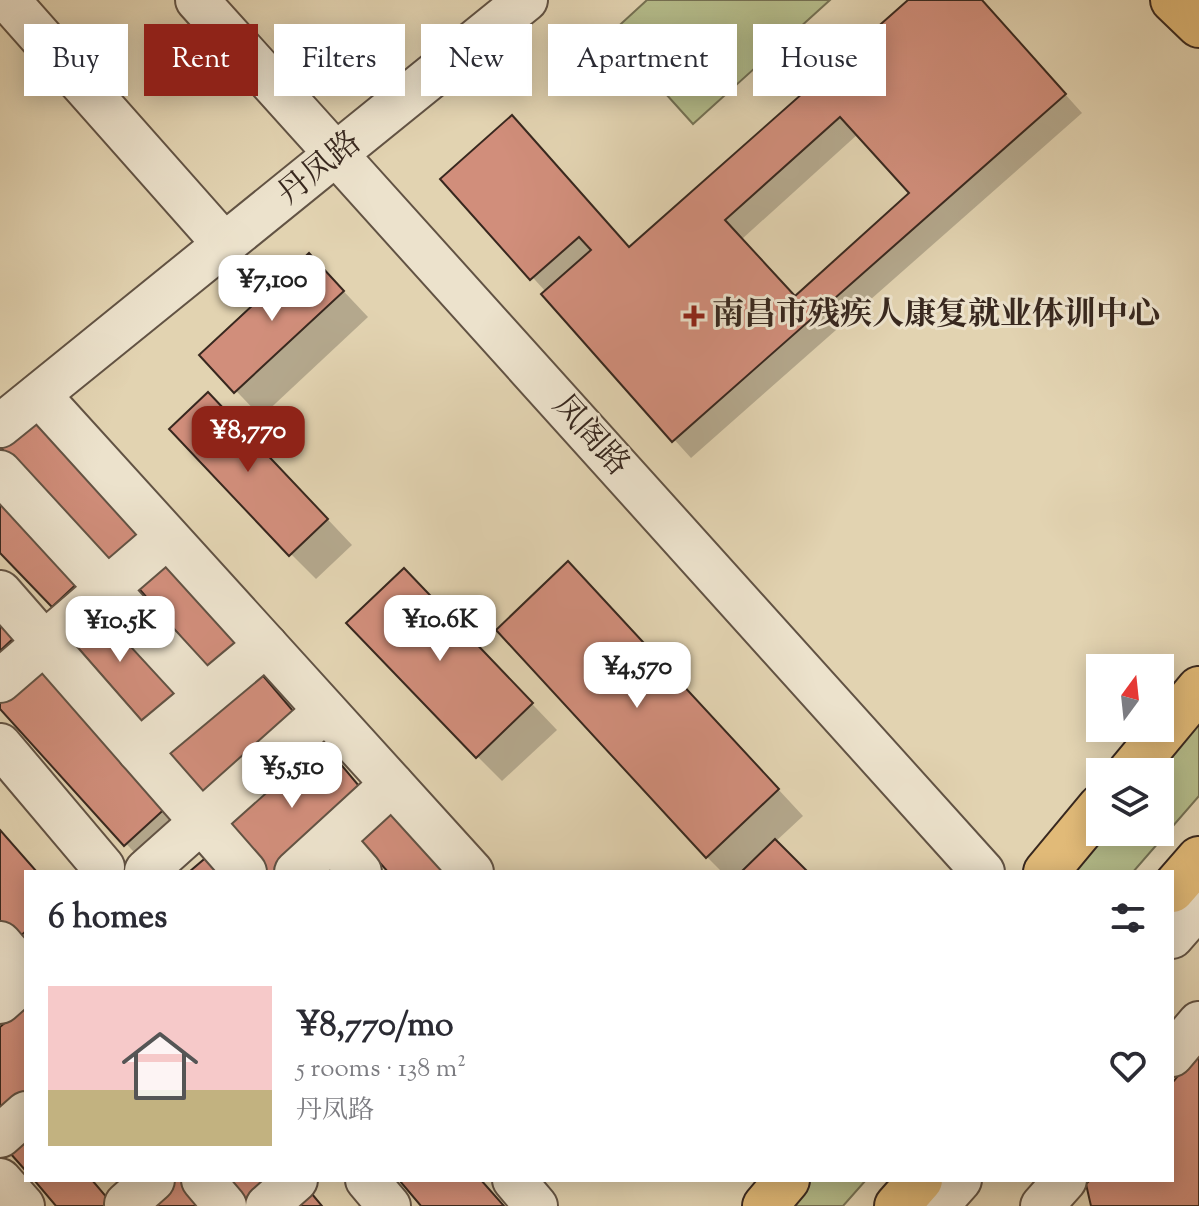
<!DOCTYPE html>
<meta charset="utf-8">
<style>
:root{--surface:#fff;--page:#f7f7f7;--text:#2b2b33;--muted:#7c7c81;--accent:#8f2418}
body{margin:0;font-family:"Sorts Mill Goudy","Noto Serif SC",serif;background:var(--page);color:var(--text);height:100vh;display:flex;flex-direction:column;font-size:30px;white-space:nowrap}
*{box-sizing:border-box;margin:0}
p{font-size:26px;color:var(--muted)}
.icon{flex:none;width:44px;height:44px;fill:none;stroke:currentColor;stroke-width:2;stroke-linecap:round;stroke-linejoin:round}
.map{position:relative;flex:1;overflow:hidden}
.panel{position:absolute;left:24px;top:870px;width:1150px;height:312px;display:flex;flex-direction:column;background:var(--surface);border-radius:0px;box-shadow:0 4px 20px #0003}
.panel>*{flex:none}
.guide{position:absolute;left:24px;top:24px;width:1152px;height:72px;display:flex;gap:16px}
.needle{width:52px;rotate:15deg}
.fabs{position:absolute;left:1086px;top:654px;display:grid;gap:16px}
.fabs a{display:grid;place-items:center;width:88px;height:88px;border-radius:0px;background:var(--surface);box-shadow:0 4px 20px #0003;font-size:40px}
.price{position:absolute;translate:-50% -68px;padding:0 18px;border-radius:16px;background:#fff;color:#222;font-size:26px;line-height:52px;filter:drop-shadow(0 2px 4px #0008)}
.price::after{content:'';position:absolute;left:50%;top:48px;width:24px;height:18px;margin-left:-12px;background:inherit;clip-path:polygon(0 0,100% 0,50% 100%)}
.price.selected{background:var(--accent);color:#fff}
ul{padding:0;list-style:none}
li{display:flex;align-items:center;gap:24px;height:200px;padding:0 24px}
li span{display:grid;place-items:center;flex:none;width:224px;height:160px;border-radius:0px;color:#555}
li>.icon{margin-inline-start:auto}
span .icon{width:96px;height:96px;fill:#fffc;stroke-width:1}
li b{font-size:34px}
h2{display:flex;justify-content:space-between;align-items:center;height:96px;padding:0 24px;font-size:34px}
.tag{padding:0 28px;border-radius:0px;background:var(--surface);box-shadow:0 4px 20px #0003;font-size:28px;line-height:72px}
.tag.selected{background:var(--accent);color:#fff}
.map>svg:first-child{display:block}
.green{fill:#b5bc8a;stroke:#767254;stroke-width:2}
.shadow{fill:#0003;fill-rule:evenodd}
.building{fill:#d18e7b;stroke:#38281f;stroke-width:2;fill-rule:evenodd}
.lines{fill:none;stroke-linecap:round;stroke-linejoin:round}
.minor-casing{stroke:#625344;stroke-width:46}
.major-casing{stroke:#38281f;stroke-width:48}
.minor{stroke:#ece2cc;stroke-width:42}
.major{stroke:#e1ba78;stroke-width:44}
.poi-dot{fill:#8f2418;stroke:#ece2cc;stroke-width:3}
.labels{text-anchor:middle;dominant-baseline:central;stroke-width:6;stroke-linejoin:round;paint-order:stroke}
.street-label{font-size:32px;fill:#38281f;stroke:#ece2cc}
.poi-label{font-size:32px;font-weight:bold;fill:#38281f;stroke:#ece2cc;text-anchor:start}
</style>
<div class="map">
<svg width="1199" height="1206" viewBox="0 0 1199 1206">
<rect width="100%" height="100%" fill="#e2d3b1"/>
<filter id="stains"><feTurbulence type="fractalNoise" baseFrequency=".0025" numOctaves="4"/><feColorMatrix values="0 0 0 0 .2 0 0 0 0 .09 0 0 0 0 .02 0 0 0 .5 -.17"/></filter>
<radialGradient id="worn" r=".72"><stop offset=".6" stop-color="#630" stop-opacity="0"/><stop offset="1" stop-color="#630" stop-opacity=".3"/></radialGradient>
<g class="green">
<path d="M647,0H830L693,124L611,33Z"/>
<path d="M1199,708V796L1133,872H1062L1100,832H1160V772H1146Z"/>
<path d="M804,1180H866L843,1206H782Z"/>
</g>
<g class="shadow">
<path d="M911,0H981L1082,113L691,458L543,295L546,292L443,179L630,249ZM858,134L912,193L795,298L742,239Z"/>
<path d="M334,281L368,317L261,417L202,355Z"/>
<path d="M234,420L352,545L316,579L291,554Z"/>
<path d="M0,550L96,592L67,619Z"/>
<path d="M593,589L803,816L775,842L805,872H722L707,857Z"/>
<path d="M429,596L557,730L502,781L477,756Z"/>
<path d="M0,618L29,648L0,676Z"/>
<path d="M0,706L186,823L143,862Z"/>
</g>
<g class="building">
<path d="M908,0H982L1066,94L672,442L541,294L591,250L579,237L530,280L440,179L512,115L629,247ZM840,117L909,193L795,296L725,220Z"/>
<path d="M309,253L344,291L234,393L199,355Z"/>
<path d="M208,392L328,519L289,556L169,429Z"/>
<path d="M32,416L144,534L113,564L0,447Z"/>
<path d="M0,489L84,577L52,607L0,553Z"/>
<path d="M168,556L251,651L218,680L135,584Z"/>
<path d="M568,561L779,789L706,858L496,630Z"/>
<path d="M404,568L533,703L476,758L346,623Z"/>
<path d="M95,601L179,697L146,726L62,630Z"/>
<path d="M0,616L18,634L0,651Z"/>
<path d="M35,656L170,804L124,846L0,709V688Z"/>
<path d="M253,664L305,725L202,813L150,751Z"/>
<path d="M318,737L369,798L281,872H255L214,824Z"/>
<path d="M383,800L446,872H388L350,829Z"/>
<path d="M0,830L37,872H26V931L9,946L0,936Z"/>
<path d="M775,839L808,872H741Z"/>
<path d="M209,855L224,872H189Z"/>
<path d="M26,1005V1109L0,1131V1027Z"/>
<path d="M1199,1051V1206H1091L1086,1184L1090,1180H1172V1083Z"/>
<path d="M26,1124V1171L2,1144Z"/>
<path d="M34,1180H92L114,1206H56Z"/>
<path d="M156,1180H185L209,1206H158L144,1191Z"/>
<path d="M226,1180H274L247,1204Z"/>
<path d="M399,1180H481L504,1206H421Z"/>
<path d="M307,1188L322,1206H287Z"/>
</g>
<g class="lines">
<defs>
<g id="minor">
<path d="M8,0L225,245"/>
<path d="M197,0L983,872"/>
<path d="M39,395L472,872"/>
<path d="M0,426L526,0"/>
<path d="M0,472L205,695"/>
<path d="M0,592L245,872"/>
<path d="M0,681L167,537"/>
<path d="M0,745L103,867"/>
<path d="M139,751L266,645"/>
<path d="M332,840L360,872"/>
<path d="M146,871L325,711"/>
<path d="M296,872L392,784"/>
<path d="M1172,937L1199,906"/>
<path d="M0,943L26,973"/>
<path d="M0,1002L26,979"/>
<path d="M1172,1055L1199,1023"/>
<path d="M0,1136L26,1113"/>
<path d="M0,1180L23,1206"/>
<path d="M203,1180L225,1206"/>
<path d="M367,1180L389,1206"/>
<path d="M514,1180L536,1206"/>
<path d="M126,1204L153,1180"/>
<path d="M267,1206L296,1180"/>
<path d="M937,1206L960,1180"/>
<path d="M1042,1206L1065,1180"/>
</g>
<g id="major">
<path d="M1173,0L1199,25"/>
<path d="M1130,772L1199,689"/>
<path d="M1046,872L1100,807"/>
<path d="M1172,890L1199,859"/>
<path d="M765,1206L787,1180"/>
<path d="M897,1206L920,1180"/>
</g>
</defs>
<use href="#minor" class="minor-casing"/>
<use href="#major" class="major-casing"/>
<use href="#minor" class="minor"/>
<use href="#major" class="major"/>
</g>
<path class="poi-dot" d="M690 304h8v8h8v8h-8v8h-8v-8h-8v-8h8z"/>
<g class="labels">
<g class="street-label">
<text transform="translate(320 169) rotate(-39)">丹凤路</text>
<text transform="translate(590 436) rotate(48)">凤阁路</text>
</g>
<g class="poi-label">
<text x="712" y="316">南昌市残疾人康复就业体训中心</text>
</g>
</g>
<rect width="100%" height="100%" filter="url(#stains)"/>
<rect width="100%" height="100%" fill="url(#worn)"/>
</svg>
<div class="fabs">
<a><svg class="needle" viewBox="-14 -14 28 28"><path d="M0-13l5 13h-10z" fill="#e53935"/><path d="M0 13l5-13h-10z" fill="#7c7c81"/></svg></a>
<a><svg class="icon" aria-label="layers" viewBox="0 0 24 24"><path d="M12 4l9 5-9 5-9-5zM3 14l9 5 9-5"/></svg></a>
</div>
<b class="price" style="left:272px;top:323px">¥7,100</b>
<b class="price selected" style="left:248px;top:474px">¥8,770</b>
<b class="price" style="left:440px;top:663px">¥10.6K</b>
<b class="price" style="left:120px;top:664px">¥10.5K</b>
<b class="price" style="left:637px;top:710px">¥4,570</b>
<b class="price" style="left:292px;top:810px">¥5,510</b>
<div class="guide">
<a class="tag">Buy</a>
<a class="tag selected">Rent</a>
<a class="tag">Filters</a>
<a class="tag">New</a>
<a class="tag">Apartment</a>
<a class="tag">House</a>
</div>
<section class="panel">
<h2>6 homes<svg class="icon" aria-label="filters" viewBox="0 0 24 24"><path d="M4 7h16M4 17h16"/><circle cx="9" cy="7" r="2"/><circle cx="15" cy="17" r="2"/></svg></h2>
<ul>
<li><span style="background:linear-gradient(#f6c9c9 65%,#c2b280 0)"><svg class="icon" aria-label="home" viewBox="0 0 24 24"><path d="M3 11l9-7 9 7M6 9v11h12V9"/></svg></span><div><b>¥8,770/mo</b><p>5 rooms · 138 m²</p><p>丹凤路</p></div><svg class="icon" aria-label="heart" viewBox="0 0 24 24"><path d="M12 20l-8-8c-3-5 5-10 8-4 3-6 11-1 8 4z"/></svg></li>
</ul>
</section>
</div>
